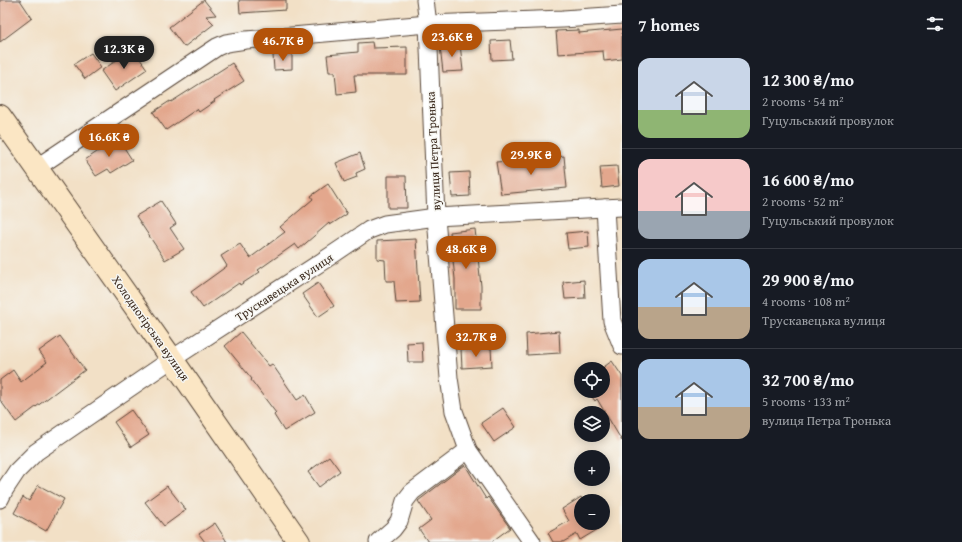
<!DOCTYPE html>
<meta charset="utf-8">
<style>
:root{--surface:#171b24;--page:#20242c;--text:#f1f3f6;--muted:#9ea1a6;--line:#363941;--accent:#b45309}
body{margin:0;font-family:"Gentium Book Plus",serif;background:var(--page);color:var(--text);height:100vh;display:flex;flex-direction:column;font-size:15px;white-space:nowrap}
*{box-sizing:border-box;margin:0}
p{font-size:13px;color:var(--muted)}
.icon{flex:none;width:22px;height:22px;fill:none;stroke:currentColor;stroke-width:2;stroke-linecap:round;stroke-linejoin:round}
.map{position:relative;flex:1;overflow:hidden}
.sheet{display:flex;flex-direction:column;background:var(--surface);width:340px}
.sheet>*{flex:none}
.controls{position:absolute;left:574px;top:362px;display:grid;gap:8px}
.controls a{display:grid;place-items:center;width:36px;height:36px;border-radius:50%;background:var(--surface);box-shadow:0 2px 10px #0003;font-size:20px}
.price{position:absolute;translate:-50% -34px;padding:0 9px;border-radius:14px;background:var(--accent);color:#fff;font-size:13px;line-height:26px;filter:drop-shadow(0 1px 2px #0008)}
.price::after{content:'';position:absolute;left:50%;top:24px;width:12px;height:9px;margin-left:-6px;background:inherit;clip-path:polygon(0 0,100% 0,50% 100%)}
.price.on{background:#222;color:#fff}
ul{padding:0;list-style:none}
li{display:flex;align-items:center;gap:12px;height:100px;padding:0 16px}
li+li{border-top:1px solid var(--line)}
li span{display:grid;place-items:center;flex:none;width:112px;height:80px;border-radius:12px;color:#555}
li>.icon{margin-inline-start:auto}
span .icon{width:48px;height:48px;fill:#fffc;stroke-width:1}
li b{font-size:17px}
h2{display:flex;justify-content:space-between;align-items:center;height:48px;padding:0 16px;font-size:17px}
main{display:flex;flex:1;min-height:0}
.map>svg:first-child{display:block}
.building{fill:#e3a78d}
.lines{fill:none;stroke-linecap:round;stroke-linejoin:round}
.minor-casing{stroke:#564537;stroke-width:19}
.secondary-casing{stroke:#564537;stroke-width:24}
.minor{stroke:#fff;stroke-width:17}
.secondary{stroke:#fbe6c4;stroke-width:22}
.labels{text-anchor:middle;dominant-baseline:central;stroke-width:3;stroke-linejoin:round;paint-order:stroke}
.street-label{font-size:12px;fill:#3b2a1e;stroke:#f6f6f2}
</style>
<main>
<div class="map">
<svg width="622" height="542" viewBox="0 0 622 542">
<rect width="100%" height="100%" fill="#f6f6f2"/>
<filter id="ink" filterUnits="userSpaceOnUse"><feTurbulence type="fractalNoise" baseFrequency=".025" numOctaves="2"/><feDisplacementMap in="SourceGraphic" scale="8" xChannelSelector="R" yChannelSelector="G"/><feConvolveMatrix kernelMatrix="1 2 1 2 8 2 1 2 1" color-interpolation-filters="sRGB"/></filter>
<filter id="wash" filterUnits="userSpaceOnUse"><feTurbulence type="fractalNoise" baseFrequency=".012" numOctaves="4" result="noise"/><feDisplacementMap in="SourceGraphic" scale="16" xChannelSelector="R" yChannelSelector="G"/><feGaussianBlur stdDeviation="0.9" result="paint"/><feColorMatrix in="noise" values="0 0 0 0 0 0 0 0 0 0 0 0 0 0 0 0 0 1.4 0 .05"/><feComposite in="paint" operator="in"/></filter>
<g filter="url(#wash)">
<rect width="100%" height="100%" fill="#f2e0c6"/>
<g id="blocks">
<g class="building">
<path d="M0,0H20L32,18L0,42Z"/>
<path d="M204,0L216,15L206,16L214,24L184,47L169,27Z"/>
<path d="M239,0H286V10L240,13Z"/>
<path d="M622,29V59L604,61L603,51L558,54L556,31L579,30V33Z"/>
<path d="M510,40L512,59L492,60L491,41Z"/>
<path d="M372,42L373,48L407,47V75H354L356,92L337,94L335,72H329L327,55L358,52V43Z"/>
<path d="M460,44L463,71L443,72L440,46Z"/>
<path d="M133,49L147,69L115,91L101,71Z"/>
<path d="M91,53L101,67L85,79L74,64Z"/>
<path d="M292,53V69L274,70L273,55Z"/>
<path d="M232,63L244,81L214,100L215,101L199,112L197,109L166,130L153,112L170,101L171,102Z"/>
<path d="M118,138L132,160L111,173L108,169L96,176L85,160Z"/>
<path d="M360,153L365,169L356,173L357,177L344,182L336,163Z"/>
<path d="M564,156L567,188L501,194L496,162L524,160L525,166L550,165L549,158Z"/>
<path d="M617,166L619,186L602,188L600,167Z"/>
<path d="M469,172L470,196L452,197L450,173Z"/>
<path d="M388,176H406L407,208H388Z"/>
<path d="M328,184L347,214L330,225L329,223L299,249L295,244L258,270L260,272L240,285L239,283L203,308L191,292L227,266L221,256L240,244L250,258L285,232L280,227L313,199L311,196Z"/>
<path d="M161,201L176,224L170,228L184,249L165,260L136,216Z"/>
<path d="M475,229L481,286V309H455V279L450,232Z"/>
<path d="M588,231L589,247L568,249L566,233Z"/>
<path d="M416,239L420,302L396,303L394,281H386L385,260L377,259V241Z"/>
<path d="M584,280L585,298L565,299L563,282Z"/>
<path d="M318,283L334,306L318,317L302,294Z"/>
<path d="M559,331L560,353L527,355L526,334Z"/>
<path d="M241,332L269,366L272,364L297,400L305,395L315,412L284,431L274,415L276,413L251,380L252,379L225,346Z"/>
<path d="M60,336L85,370L16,422L0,400V380L13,370L21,382L47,362L39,351Z"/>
<path d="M422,342L423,362H408L407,343Z"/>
<path d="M491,348L492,366L462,368L461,349Z"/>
<path d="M612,361L622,376V441L597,399L595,401L588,391H603V369H601Z"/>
<path d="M503,408L516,427L494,442L481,423Z"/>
<path d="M131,410L149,435L131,447L114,422Z"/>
<path d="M329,456L340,471L319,487L308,472Z"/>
<path d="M465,465L486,499L488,497L510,528L491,542H428L419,529L431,520L418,501Z"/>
<path d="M38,485L64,499L46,531L14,513L23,497L29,501Z"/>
<path d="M167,486L186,510L164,526L145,502Z"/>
<path d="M581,497L583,501H581V523H597L600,528L580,540L577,534L563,542H553L548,533L569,521L562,509Z"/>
<path d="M215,523L227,542H205L199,534Z"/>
</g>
</g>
</g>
<g filter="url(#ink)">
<use href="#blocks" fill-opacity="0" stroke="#564537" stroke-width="1"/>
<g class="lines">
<defs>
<g id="minor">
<path d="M425,0L428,24L436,217L449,378L454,411L468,450L532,542"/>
<path d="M36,168L217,47L226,43L246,40L428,24L563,19L622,15"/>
<path d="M605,208L612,321L622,346"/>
<path d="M0,499L5,489L17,471L36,452L172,359L335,253L369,230L385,224L436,217L622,207"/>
<path d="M378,542L393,529L399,521L405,501L412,492L468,450"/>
</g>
<path id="secondary" d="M0,116L172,359L299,542"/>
</defs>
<use href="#minor" class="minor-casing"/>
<use href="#secondary" class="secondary-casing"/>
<use href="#minor" class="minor"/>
<use href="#secondary" class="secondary"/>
</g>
</g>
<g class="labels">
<g class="street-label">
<text transform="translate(433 151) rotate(-93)">вулиця Петра Тронька</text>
<text transform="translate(284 287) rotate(-33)">Трускавецька вулиця</text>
<text transform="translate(151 328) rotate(55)">Холодногірська вулиця</text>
</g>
</g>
</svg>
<div class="controls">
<a><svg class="icon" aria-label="locate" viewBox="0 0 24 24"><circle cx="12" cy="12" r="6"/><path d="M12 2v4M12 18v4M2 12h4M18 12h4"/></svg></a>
<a><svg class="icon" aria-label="layers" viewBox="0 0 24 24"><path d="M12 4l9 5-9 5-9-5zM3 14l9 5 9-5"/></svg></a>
<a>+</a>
<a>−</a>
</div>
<b class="price" style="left:452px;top:58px">23.6K ₴</b>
<b class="price" style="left:283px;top:62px">46.7K ₴</b>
<b class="price on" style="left:124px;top:70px">12.3K ₴</b>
<b class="price" style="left:109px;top:158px">16.6K ₴</b>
<b class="price" style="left:531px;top:176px">29.9K ₴</b>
<b class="price" style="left:466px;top:270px">48.6K ₴</b>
<b class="price" style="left:476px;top:358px">32.7K ₴</b>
</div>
<section class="sheet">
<h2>7 homes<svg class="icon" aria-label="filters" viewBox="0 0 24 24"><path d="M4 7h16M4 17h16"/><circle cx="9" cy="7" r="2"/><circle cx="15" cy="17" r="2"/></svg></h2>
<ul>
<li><span style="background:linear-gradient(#c9d6e8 65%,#8fb573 0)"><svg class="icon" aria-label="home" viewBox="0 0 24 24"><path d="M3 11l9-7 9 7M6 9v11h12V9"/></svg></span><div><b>12 300 ₴/mo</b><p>2 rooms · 54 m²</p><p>Гуцульський провулок</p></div></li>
<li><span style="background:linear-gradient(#f6c9c9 65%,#9aa5b1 0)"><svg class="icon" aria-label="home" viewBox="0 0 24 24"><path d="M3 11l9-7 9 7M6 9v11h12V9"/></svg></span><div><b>16 600 ₴/mo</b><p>2 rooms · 52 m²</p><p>Гуцульський провулок</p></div></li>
<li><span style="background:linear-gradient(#a9c7e8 60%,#b9a48a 0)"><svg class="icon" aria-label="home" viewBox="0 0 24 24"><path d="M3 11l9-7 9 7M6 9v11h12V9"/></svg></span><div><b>29 900 ₴/mo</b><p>4 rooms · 108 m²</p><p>Трускавецька вулиця</p></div></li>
<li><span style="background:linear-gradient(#a9c7e8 60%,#b9a48a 0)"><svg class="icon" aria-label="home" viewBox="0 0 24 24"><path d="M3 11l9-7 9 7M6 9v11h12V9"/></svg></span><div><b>32 700 ₴/mo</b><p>5 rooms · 133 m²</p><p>вулиця Петра Тронька</p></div></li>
</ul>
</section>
</main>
